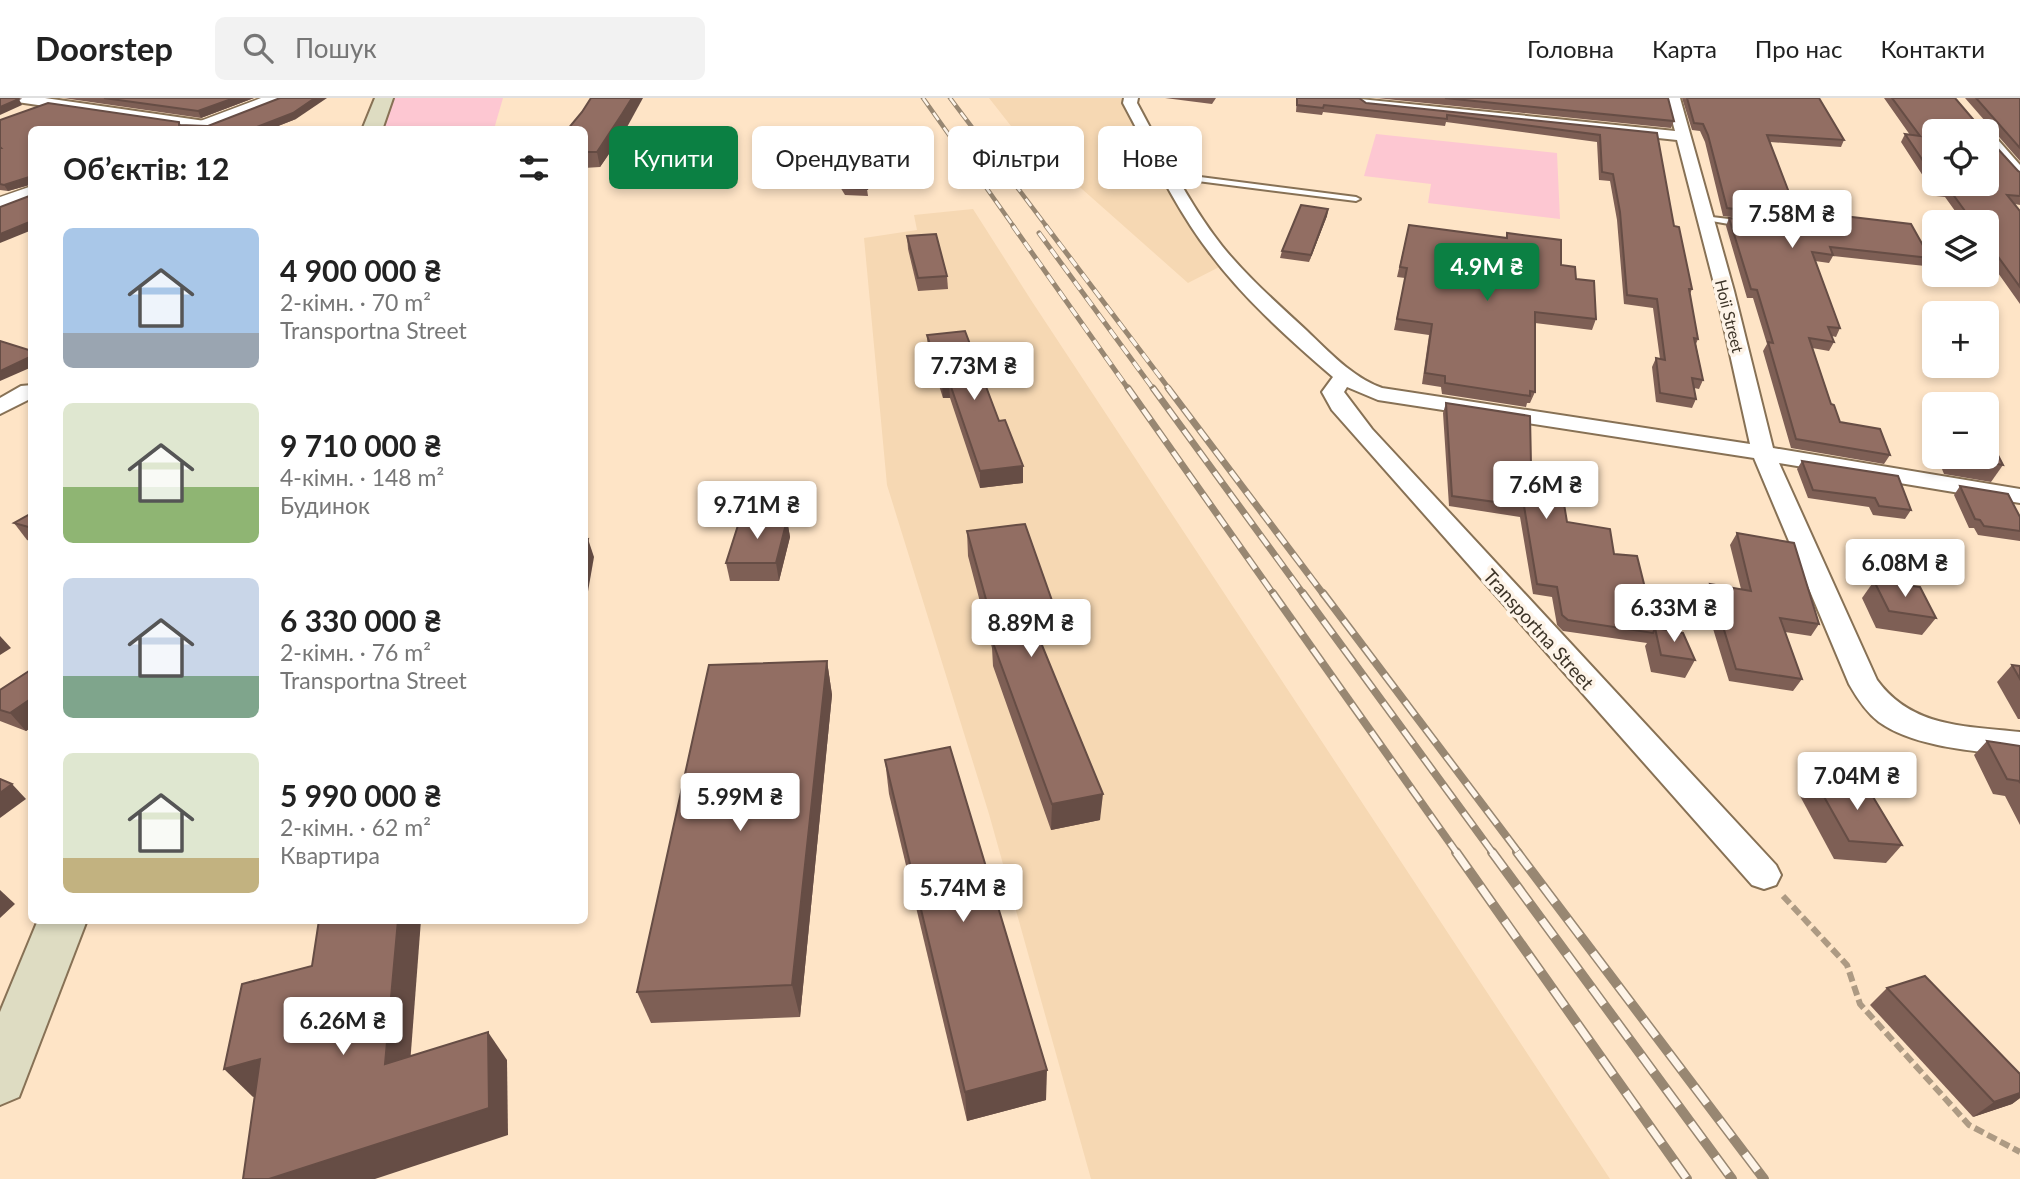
<!DOCTYPE html>
<html lang="uk">
<meta charset="utf-8">
<style>
:root{--surface:#fff;--page:#f2f2f2;--text:#222;--muted:#767676;--line:#e0e0e0;--accent:#0b8043}
body{margin:0;font-family:Lato,sans-serif;background:var(--page);color:var(--text);height:100vh;display:flex;flex-direction:column;font-size:26px;white-space:nowrap}
*{box-sizing:border-box;margin:0}
p{font-size:23px;color:var(--muted)}
.icon{flex:none;width:38px;height:38px;fill:none;stroke:currentColor;stroke-width:2;stroke-linecap:round;stroke-linejoin:round}
.map{position:relative;flex:1;overflow:hidden}
.details{position:absolute;left:28px;top:28px;width:560px;height:798px;display:flex;flex-direction:column;background:var(--surface);border-radius:10px;box-shadow:0 4px 10px #0003}
.details>*{flex:none}
.hud{position:absolute;left:609px;top:28px;width:665px;height:63px;display:flex;gap:14px}
.tools{position:absolute;left:1922px;top:21px;display:grid;gap:14px}
.tools a{display:grid;place-items:center;width:77px;height:77px;border-radius:10px;background:var(--surface);box-shadow:0 4px 10px #0003;font-size:35px}
.price{position:absolute;translate:-50% -60px;padding:0 16px;border-radius:7px;background:#fff;color:#222;font-size:23px;line-height:46px;filter:drop-shadow(0 2px 4px #0008)}
.price::after{content:'';position:absolute;left:50%;top:42px;width:21px;height:16px;margin-left:-10px;background:inherit;clip-path:polygon(0 0,100% 0,50% 100%)}
.price.on{background:var(--accent);color:#fff}
ul{padding:0;list-style:none}
li{display:flex;align-items:center;gap:21px;height:175px;padding:0 35px}
li span{display:grid;place-items:center;flex:none;width:196px;height:140px;border-radius:10px;color:#555}
li>.icon{margin-inline-start:auto}
span .icon{width:84px;height:84px;fill:#fffc;stroke-width:1}
li b{font-size:30px}
h2{display:flex;justify-content:space-between;align-items:center;height:84px;padding:0 35px;font-size:30px}
.pill{padding:0 24px;border-radius:10px;background:var(--surface);box-shadow:0 4px 10px #0003;font-size:24px;line-height:63px}
.pill.on{background:var(--accent);color:#fff}
header{display:flex;align-items:center;gap:42px;box-sizing:border-box;height:98px;padding:0 35px;background:var(--surface);border-bottom:2px solid var(--line)}
header strong{font-size:33px}
nav{display:flex;gap:38px;margin-inline-start:auto;font-size:24px}
.search{width:490px;height:63px;background:var(--page);display:flex;align-items:center;gap:18px;box-sizing:border-box;padding:0 24px;border-radius:10px;color:var(--muted);font-size:26px}
.map>svg:first-child{display:block}
.built{fill:#f6d8b3}
.green{fill:#fdc7d2}
.lines{fill:none;stroke-linecap:round;stroke-linejoin:round}
.service-casing{stroke:#877155;stroke-width:4}
.minor-casing{stroke:#877155;stroke-width:4}
.tertiary-casing{stroke:#877155;stroke-width:3}
.secondary-casing{stroke:#877155;stroke-width:4}
.path{stroke:#ad9a83;stroke-width:6;stroke-dasharray:10 4.5;stroke-linecap:butt}
.service{fill:#fff;fill-rule:evenodd}
.minor{fill:#fff;fill-rule:evenodd}
.tertiary{fill:#fff;fill-rule:evenodd}
.secondary{fill:#dedcc2;fill-rule:evenodd}
.rail-far4-casing{stroke:#988772;stroke-width:4.5}
.rail-far3-casing{stroke:#988772;stroke-width:5}
.rail-far2-casing{stroke:#988772;stroke-width:7}
.rail-far1-casing{stroke:#988772;stroke-width:8}
.rail-casing{stroke:#988772;stroke-width:10}
.rail-far4{stroke:#fef4e8;stroke-width:2.5;stroke-dasharray:9;stroke-linecap:butt}
.rail-far3{stroke:#fef4e8;stroke-width:3.5;stroke-dasharray:10;stroke-linecap:butt}
.rail-far2{stroke:#fef4e8;stroke-width:4.5;stroke-dasharray:13;stroke-linecap:butt}
.rail-far1{stroke:#fef4e8;stroke-width:5;stroke-dasharray:17;stroke-linecap:butt}
.rail{stroke:#fef4e8;stroke-width:7;stroke-dasharray:21;stroke-linecap:butt}
.wall{fill:#7e5f55;fill-rule:evenodd}
.shaded-wall{fill:#664d45}
.building{fill:#926e63;stroke:#664d45;stroke-width:2}
.labels{text-anchor:middle;dominant-baseline:central;stroke-width:7;stroke-linejoin:round;paint-order:stroke}
.far-street-label{font-size:16px;fill:#3b3226;stroke:#fef4e8}
.street-label{font-size:19px;fill:#3b3226;stroke:#fef4e8}
</style>
<header>
<strong>Doorstep</strong>
<div class="search"><svg class="icon" aria-label="search" viewBox="0 0 24 24"><circle cx="10" cy="10" r="6"/><path d="M15 15l6 6"/></svg>Пошук</div>
<nav><a>Головна</a><a>Карта</a><a>Про нас</a><a>Контакти</a></nav>
</header>
<div class="map">
<svg width="2020" height="1081" viewBox="0 0 2020 1081">
<rect width="100%" height="100%" fill="#fee4c6"/>
<g class="built">
<path d="M989,0H1131L1130,6L1227,165L1188,185L1011,28Z"/>
<path d="M973,111L1031,202L1610,1081H1091L989,716L887,387L864,140L917,132L914,117Z"/>
</g>
<g class="green">
<path d="M382,0H503L494,31L370,32Z"/>
<path d="M1376,36L1557,55L1560,121L1428,105L1431,86L1364,78Z"/>
</g>
<g class="lines">
<defs>
<g id="service">
<path d="M1169,75L1356,99L1360,101L1356,103L1166,79L1165,77Z"/>
<path d="M1703,118L1746,123L1750,126L1746,129L1706,122L1702,120Z"/>
</g>
<g id="minor">
<path d="M10,0H45L205,23L212,27L205,31L17,4Z"/>
<path d="M1124,0H1138L1137,5C1163,53 1188,105 1222,148C1247,179 1277,205 1306,232C1329,254 1352,279 1382,290L1750,346L1716,193L1677,42L1365,9L1350,0L1675,33L1666,0H1680L1734,193L1773,350L2020,391V405L1779,365L1877,582C1912,630 1966,628 2020,634V658C1978,653 1915,650 1879,624C1866,614 1857,600 1849,586L1754,360L1378,302L1347,289L1344,294L1372,331L1776,767L1781,777L1776,787L1764,791L1752,787L1332,312L1322,294L1333,279C1290,242 1243,200 1209,154C1174,108 1150,55 1123,5Z"/>
<path d="M1984,33L1991,34L2020,67V81L2015,79L1986,46V33Z"/>
<path d="M32,287V300L0,316V300L21,288Z"/>
</g>
<g id="tertiary">
<path d="M261,0H284L282,4L210,32H184L187,28Z"/>
<path d="M32,88V101L0,112V99Z"/>
</g>
<g id="secondary">
<path d="M375,0H393L382,32H362Z"/>
<path d="M38,822H87L19,999L0,1007V914Z"/>
</g>
</defs>
<use href="#service" class="service-casing"/>
<use href="#minor" class="minor-casing"/>
<use href="#tertiary" class="tertiary-casing"/>
<use href="#secondary" class="secondary-casing"/>
<path class="path" d="M1783,798L1847,867L1860,906L1969,1027L2020,1054"/>
<use href="#service" class="service"/>
<use href="#minor" class="minor"/>
<use href="#tertiary" class="tertiary"/>
<use href="#secondary" class="secondary"/>
<defs>
<g id="rail-far4">
<path d="M923,0L1014,129"/>
<path d="M950,0L1047,129"/>
</g>
<g id="rail-far3">
<path d="M1013,128L1129,292"/>
<path d="M1046,128L1170,292"/>
<path d="M1039,135L1154,292"/>
</g>
<g id="rail-far2">
<path d="M1128,290L1274,497"/>
<path d="M1153,290L1304,497"/>
<path d="M1168,290L1324,497"/>
</g>
<g id="rail-far1">
<path d="M1273,495L1457,755"/>
<path d="M1303,495L1493,755"/>
<path d="M1323,495L1519,755"/>
</g>
<g id="rail">
<path d="M1456,754L1687,1081"/>
<path d="M1492,754L1732,1081"/>
<path d="M1517,754L1764,1081"/>
</g>
</defs>
<use href="#rail-far4" class="rail-far4-casing"/>
<use href="#rail-far3" class="rail-far3-casing"/>
<use href="#rail-far2" class="rail-far2-casing"/>
<use href="#rail-far1" class="rail-far1-casing"/>
<use href="#rail" class="rail-casing"/>
<use href="#rail-far4" class="rail-far4"/>
<use href="#rail-far3" class="rail-far3"/>
<use href="#rail-far2" class="rail-far2"/>
<use href="#rail-far1" class="rail-far1"/>
<use href="#rail" class="rail"/>
</g>
<g class="wall">
<path d="M63,0H254L201,20Z"/>
<path d="M1165,0H1216L1212,6Z"/>
<path d="M1297,0H1359L1366,5L1657,35L1674,128L1692,191L1690,196L1698,241L1696,246L1703,282L1699,291L1694,290L1696,301L1692,310L1656,304L1652,269L1656,260L1660,261L1653,210L1624,206L1617,122L1610,83L1599,82L1597,44L1446,24L1445,28L1323,14L1322,17L1296,14Z"/>
<path d="M1376,0H1668L1674,23L1671,30Z"/>
<path d="M1682,0H1819L1844,42L1841,49L1770,44L1790,97L1801,113L1930,160L1925,168L1833,158L1829,165L1815,163L1840,230L1836,239L1832,238L1834,244L1829,253L1812,250L1831,306L1840,324L1890,357L1884,366L1791,350L1763,253L1767,246L1753,200H1747L1726,128L1729,120L1813,132L1809,128L1723,118L1705,44L1700,33L1692,32Z"/>
<path d="M1884,0H1955L1988,40L2018,73L2020,74V107L2015,106L2020,113V206L1986,158V124H1963L1945,99L1936,98L1901,44L1905,36L1910,37ZM1934,33L1986,86H1934Z"/>
<path d="M1965,0H2020V63Z"/>
<path d="M296,21L268,32H32V93L30,87L8,93L0,92V22L179,24L181,27L208,28Z"/>
<path d="M626,31L600,69L584,70V32Z"/>
<path d="M825,59L867,91L868,98L845,97L826,66Z"/>
<path d="M1328,111L1327,118L1309,164L1280,160L1282,153Z"/>
<path d="M1409,127L1506,140L1507,135L1561,167L1576,181L1596,221L1592,232L1535,225V294L1530,305H1527L1526,309L1442,296L1441,289L1422,286L1429,237L1394,232L1405,180L1397,179Z"/>
<path d="M907,138L947,178L948,191L918,193L908,151Z"/>
<path d="M927,237L999,323L1023,368V385L980,390L950,300H943L928,253Z"/>
<path d="M1446,305L1531,367L1545,403L1567,424L1614,456L1655,530L1695,562L1685,580L1651,574L1645,548L1647,545L1563,533L1557,527L1552,499L1533,496L1520,419L1449,408L1443,315Z"/>
<path d="M1934,332V352L1928,340Z"/>
<path d="M1937,359H1986L2003,367L1991,384L1944,376Z"/>
<path d="M1802,363L1911,412L1905,421L1873,417L1869,409L1808,400L1797,371Z"/>
<path d="M1960,388L2020,433V443L1978,437L1974,430H1969L1954,397Z"/>
<path d="M32,415V444L27,442L14,425Z"/>
<path d="M787,422L790,439L779,483H730L726,465Z"/>
<path d="M967,433L1056,514L1055,540L1040,542L1100,722L1051,732L993,568L992,550L968,458Z"/>
<path d="M1737,435L1819,526L1811,538L1785,534L1802,581L1793,593L1729,583L1703,498L1710,486L1741,491L1730,447Z"/>
<path d="M1874,483L1936,520L1922,537L1876,530L1862,500Z"/>
<path d="M827,563L832,597L800,919L651,925L637,894Z"/>
<path d="M2012,567L2020,568V621H2018L1997,584Z"/>
<path d="M32,571V629L26,633L0,623V592Z"/>
<path d="M1987,643L2020,648V727L2005,698L1993,696L1974,657Z"/>
<path d="M885,662L1046,1002L967,1023L889,696Z"/>
<path d="M1814,681L1902,747L1886,765L1834,761L1800,698Z"/>
<path d="M1887,890L2020,976V1000L2012,1006L1973,1019L1870,907Z"/>
</g>
<g class="shaded-wall">
<path d="M234,0H254L201,20L198,13Z"/>
<path d="M315,0H327L296,21L268,32H249Z"/>
<path d="M632,0H643L626,31L600,69L597,54Z"/>
<path d="M19,1L22,7L0,17V9Z"/>
<path d="M29,79L32,86L8,93L4,87Z"/>
<path d="M1328,111L1327,118L1309,164L1311,157Z"/>
<path d="M32,123V132L0,145V136Z"/>
<path d="M32,258V269L0,283V273Z"/>
<path d="M949,283L950,300H943L942,284Z"/>
<path d="M1023,368V385L980,390V373Z"/>
<path d="M787,422L790,439L779,483L776,465Z"/>
<path d="M588,441L594,459L587,499L584,491V463Z"/>
<path d="M0,538L11,550L0,557Z"/>
<path d="M827,563L832,597L800,919L792,887Z"/>
<path d="M32,600V629L26,633L10,615Z"/>
<path d="M12,686L26,701L0,720V695Z"/>
<path d="M1103,696L1100,722L1051,732L1052,706Z"/>
<path d="M0,792L15,806L0,820Z"/>
<path d="M398,822H421L408,993L385,966Z"/>
<path d="M488,934L507,962L508,1037L375,1081H269Z"/>
<path d="M260,961L288,989L253,999L224,971Z"/>
<path d="M1047,972L1046,1002L967,1023L965,994Z"/>
<path d="M2020,995V1000L2012,1006L1973,1019L1994,1004Z"/>
</g>
<g class="building">
<path d="M0,0H15L19,1L0,9Z"/>
<path d="M104,0H234L198,13Z"/>
<path d="M280,0H315L293,15L249,32H32V91H30L29,79L4,87L0,86V50H1L0,49V22L48,5L179,24V27L208,28Z"/>
<path d="M591,0H632L622,16L597,54H584V32H567L582,14Z"/>
<path d="M1297,0H1359L1366,5L1657,35L1674,128L1679,129L1692,191H1689L1698,241L1694,240L1703,282L1692,280L1696,301L1660,295L1656,260L1665,262L1657,201L1627,197L1620,114L1613,76L1602,74L1600,37L1447,17V21L1324,7L1323,10L1297,7Z"/>
<path d="M1445,0H1668L1674,23Z"/>
<path d="M1687,0H1819L1844,42L1767,37L1790,97L1795,98L1801,113L1911,126L1930,160L1830,149L1833,157L1812,154L1840,230L1828,229L1834,244L1809,240L1831,306L1834,307L1840,324L1880,331L1890,357L1796,341L1768,244L1773,245L1757,192L1751,191L1729,120L1813,132L1820,126L1813,121L1727,110L1708,37L1703,26L1694,25Z"/>
<path d="M1892,0H1955L1978,27L1988,28V40L2018,73L2020,74V98L2007,97L2020,113V189L1986,142V124H1973L1949,91L1941,90L1938,86H1986V33H1934V79L1905,36L1920,38Z"/>
<path d="M1976,0H2020V50Z"/>
<path d="M825,59H860L867,91L844,90Z"/>
<path d="M32,97V123L0,136V109Z"/>
<path d="M1301,107L1328,111L1311,157L1282,153Z"/>
<path d="M1409,127L1507,140V135L1561,142V167L1575,169L1576,181L1594,183L1596,221L1535,214V294L1530,293V298L1445,285V278L1425,275L1432,226L1397,221L1407,170L1400,169Z"/>
<path d="M936,136L947,178L918,180L907,138Z"/>
<path d="M965,233L999,323L1005,322L1023,368L980,373L949,283L942,284L927,237Z"/>
<path d="M0,243L32,253V258L0,273Z"/>
<path d="M1446,305L1530,318L1531,367L1550,369L1545,403L1564,406L1567,424L1610,431L1614,456L1637,458L1655,530L1653,535L1568,522L1562,517L1557,489L1537,486L1524,408L1452,398Z"/>
<path d="M1986,334L2003,367L1956,359H1986Z"/>
<path d="M1802,363L1898,378L1911,412L1879,408L1875,400L1813,392Z"/>
<path d="M1960,388L2008,396L2020,419V433L1984,428L1980,422L1975,421Z"/>
<path d="M32,415V430L14,425Z"/>
<path d="M740,421L787,422L776,465H726Z"/>
<path d="M1025,426L1056,514L1030,518L1103,696L1052,706L992,542L997,541L967,433Z"/>
<path d="M1737,435L1794,445L1819,526L1780,520L1802,581L1736,571L1710,486L1751,493Z"/>
<path d="M588,441L584,463V442Z"/>
<path d="M1874,483L1920,489L1936,520L1889,513Z"/>
<path d="M1655,530L1683,535L1695,562L1661,557Z"/>
<path d="M827,563L792,887L637,894L709,567Z"/>
<path d="M2012,567L2020,568V581Z"/>
<path d="M32,571V600L10,615L0,612V592Z"/>
<path d="M1987,643L2020,648V685L2019,683L2007,681Z"/>
<path d="M950,649L1047,972L965,994L885,662Z"/>
<path d="M0,681L12,686L0,695Z"/>
<path d="M1814,681L1864,684L1902,747L1849,743Z"/>
<path d="M319,822H398L385,966L488,934L489,1010L269,1081H243L260,961L224,971L242,886L312,868Z"/>
<path d="M1925,878L2020,976V995L1994,1004L1887,890Z"/>
</g>
<g class="labels">
<g class="far-street-label">
<text transform="translate(1730 218) rotate(76)">Hoii Street</text>
</g>
<g class="street-label">
<text transform="translate(1539 531) rotate(48)">Transportna Street</text>
</g>
</g>
</svg>
<div class="tools">
<a><svg class="icon" aria-label="locate" viewBox="0 0 24 24"><circle cx="12" cy="12" r="6"/><path d="M12 2v4M12 18v4M2 12h4M18 12h4"/></svg></a>
<a><svg class="icon" aria-label="layers" viewBox="0 0 24 24"><path d="M12 4l9 5-9 5-9-5zM3 14l9 5 9-5"/></svg></a>
<a>+</a>
<a>−</a>
</div>
<b class="price" style="left:1792px;top:152px">7.58M ₴</b>
<b class="price on" style="left:1487px;top:205px">4.9M ₴</b>
<b class="price" style="left:974px;top:304px">7.73M ₴</b>
<b class="price" style="left:1546px;top:423px">7.6M ₴</b>
<b class="price" style="left:757px;top:443px">9.71M ₴</b>
<b class="price" style="left:1905px;top:501px">6.08M ₴</b>
<b class="price" style="left:1674px;top:546px">6.33M ₴</b>
<b class="price" style="left:1031px;top:561px">8.89M ₴</b>
<b class="price" style="left:1857px;top:714px">7.04M ₴</b>
<b class="price" style="left:740px;top:735px">5.99M ₴</b>
<b class="price" style="left:963px;top:826px">5.74M ₴</b>
<b class="price" style="left:343px;top:959px">6.26M ₴</b>
<div class="hud">
<a class="pill on">Купити</a>
<a class="pill">Орендувати</a>
<a class="pill">Фільтри</a>
<a class="pill">Нове</a>
</div>
<section class="details">
<h2>Об’єктів: 12<svg class="icon" aria-label="filters" viewBox="0 0 24 24"><path d="M4 7h16M4 17h16"/><circle cx="9" cy="7" r="2"/><circle cx="15" cy="17" r="2"/></svg></h2>
<ul>
<li><span style="background:linear-gradient(#a9c7e8 75%,#9aa5b1 0)"><svg class="icon" aria-label="home" viewBox="0 0 24 24"><path d="M3 11l9-7 9 7M6 9v11h12V9"/></svg></span><div><b>4 900 000 ₴</b><p>2-кімн. · 70 m²</p><p>Transportna Street</p></div></li>
<li><span style="background:linear-gradient(#dfe7d0 60%,#8fb573 0)"><svg class="icon" aria-label="home" viewBox="0 0 24 24"><path d="M3 11l9-7 9 7M6 9v11h12V9"/></svg></span><div><b>9 710 000 ₴</b><p>4-кімн. · 148 m²</p><p>Будинок</p></div></li>
<li><span style="background:linear-gradient(#c9d6e8 70%,#7fa58c 0)"><svg class="icon" aria-label="home" viewBox="0 0 24 24"><path d="M3 11l9-7 9 7M6 9v11h12V9"/></svg></span><div><b>6 330 000 ₴</b><p>2-кімн. · 76 m²</p><p>Transportna Street</p></div></li>
<li><span style="background:linear-gradient(#dfe7d0 75%,#c2b280 0)"><svg class="icon" aria-label="home" viewBox="0 0 24 24"><path d="M3 11l9-7 9 7M6 9v11h12V9"/></svg></span><div><b>5 990 000 ₴</b><p>2-кімн. · 62 m²</p><p>Квартира</p></div></li>
</ul>
</section>
</div>
